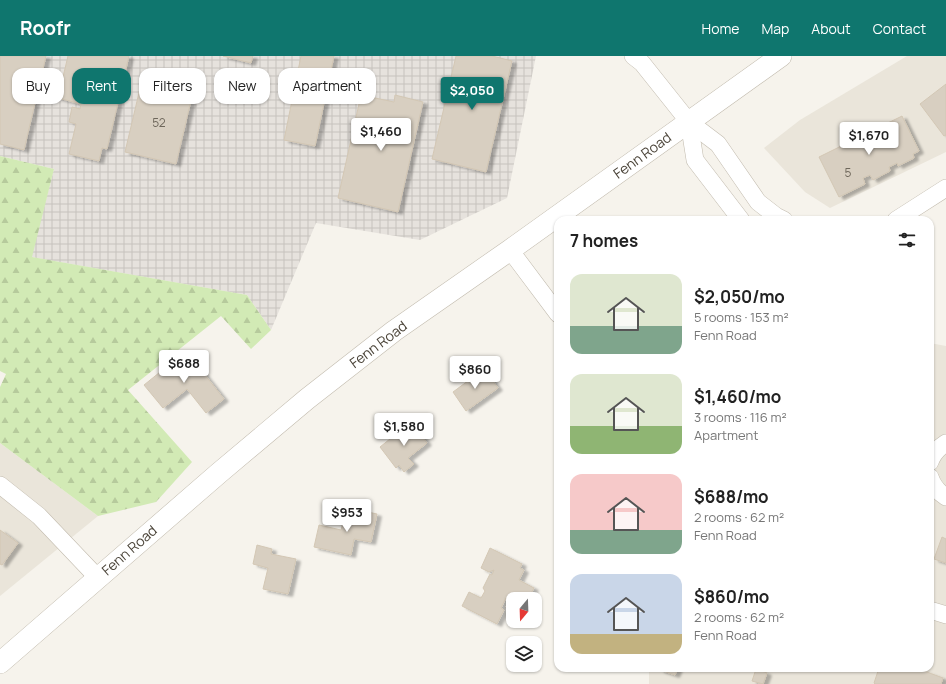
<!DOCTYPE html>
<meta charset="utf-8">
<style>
:root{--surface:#fff;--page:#f6f6f6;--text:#222;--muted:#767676;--accent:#0f766e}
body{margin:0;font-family:Manrope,sans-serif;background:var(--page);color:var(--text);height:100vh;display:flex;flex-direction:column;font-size:15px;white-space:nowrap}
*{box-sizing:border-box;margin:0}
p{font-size:13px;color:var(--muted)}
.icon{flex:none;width:22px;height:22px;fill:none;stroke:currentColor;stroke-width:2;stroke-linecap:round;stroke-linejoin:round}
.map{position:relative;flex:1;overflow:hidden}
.sheet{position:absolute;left:554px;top:160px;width:380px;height:456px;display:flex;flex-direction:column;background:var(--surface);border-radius:12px;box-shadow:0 1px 3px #0004}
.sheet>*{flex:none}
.guide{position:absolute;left:12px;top:12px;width:380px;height:36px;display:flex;gap:8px}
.needle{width:26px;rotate:199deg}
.buttons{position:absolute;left:506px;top:536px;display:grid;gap:8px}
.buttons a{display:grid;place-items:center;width:36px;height:36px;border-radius:8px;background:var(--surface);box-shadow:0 1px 3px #0004;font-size:20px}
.price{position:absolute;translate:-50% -34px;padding:0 9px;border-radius:4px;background:#fff;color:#222;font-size:13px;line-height:26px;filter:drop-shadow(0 1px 2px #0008)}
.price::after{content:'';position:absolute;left:50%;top:24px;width:12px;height:9px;margin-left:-6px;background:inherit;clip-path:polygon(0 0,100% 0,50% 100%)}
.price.active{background:var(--accent);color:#fff}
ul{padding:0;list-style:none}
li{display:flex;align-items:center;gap:12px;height:100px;padding:0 16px}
li span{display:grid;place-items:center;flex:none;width:112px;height:80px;border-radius:12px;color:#555}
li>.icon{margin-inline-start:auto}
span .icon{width:48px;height:48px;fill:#fffc;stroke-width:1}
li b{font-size:17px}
h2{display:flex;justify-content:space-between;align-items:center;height:48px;padding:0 16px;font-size:17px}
.tag{padding:0 14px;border-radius:12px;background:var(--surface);box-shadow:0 1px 3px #0004;font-size:14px;line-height:36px}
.tag.active{background:var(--accent);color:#fff}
header{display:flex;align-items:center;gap:24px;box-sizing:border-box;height:56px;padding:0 20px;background:var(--accent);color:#fff}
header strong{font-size:19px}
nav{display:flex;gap:22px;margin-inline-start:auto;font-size:14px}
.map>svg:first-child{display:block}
.residential{fill:#eae5da}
.industrial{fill:url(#industrial-grid)}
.forest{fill:url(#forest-firs)}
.building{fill:#d8cfc1;stroke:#d3c7b4;filter:url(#shadow)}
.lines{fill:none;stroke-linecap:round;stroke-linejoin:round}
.minor-casing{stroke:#c2bbae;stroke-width:18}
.tertiary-casing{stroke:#c2bbae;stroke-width:22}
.minor{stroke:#fff;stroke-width:17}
.tertiary{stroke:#fff;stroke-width:21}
.labels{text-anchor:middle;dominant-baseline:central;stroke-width:3;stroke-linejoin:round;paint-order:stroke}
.number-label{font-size:12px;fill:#6e675b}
.street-label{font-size:14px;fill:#4b4439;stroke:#fff}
</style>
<header>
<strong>Roofr</strong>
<nav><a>Home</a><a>Map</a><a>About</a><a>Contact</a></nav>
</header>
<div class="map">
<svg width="946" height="628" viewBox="0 0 946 628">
<defs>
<pattern id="industrial-grid" width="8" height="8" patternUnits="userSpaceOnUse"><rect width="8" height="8" fill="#e6e2dd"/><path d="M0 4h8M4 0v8" fill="none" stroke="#c7c3be"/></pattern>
<pattern id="forest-firs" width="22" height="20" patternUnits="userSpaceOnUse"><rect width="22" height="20" fill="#d2eab5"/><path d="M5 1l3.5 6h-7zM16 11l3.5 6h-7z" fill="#b6ca9c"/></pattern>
<filter id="shadow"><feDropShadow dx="4.5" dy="2.5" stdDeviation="1" flood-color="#0004"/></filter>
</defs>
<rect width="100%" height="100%" fill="#f6f3ec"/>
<g class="residential">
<path d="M907,0H946V96L830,152L805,136L764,92L800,64Z"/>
<path d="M930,287L946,290V628H649V612H930Z"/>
<path d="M0,387L98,460L0,540Z"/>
</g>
<path class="industrial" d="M0,0H536L507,142L420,184L316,167L271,274L247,239L31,201L54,113L0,100Z"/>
<path class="forest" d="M0,100L54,113L32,201L247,239L271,274L251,293L221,260L128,334L192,406L156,446L98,460L0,387V331L6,318L0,315Z"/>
<g class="building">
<path d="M0,0H46L24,94L0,88Z"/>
<path d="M68,0H129L107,93L102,92L99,105L69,98L76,68L69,66L72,51L80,53L81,48L58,42Z"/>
<path d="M223,0H253L251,7Z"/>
<path d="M301,0H334L315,90L284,84Z"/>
<path d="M456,0H492L512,5L486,116L432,103Z"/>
<path d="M142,24L193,36L176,108L125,96Z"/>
<path d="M946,28V79L944,80L920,48Z"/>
<path d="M361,39L394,46L395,39L423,46L398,156L338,142Z"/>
<path d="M902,60L919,95L913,98L914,102L898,110L897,107L889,111L890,115L873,124L870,119L863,122L865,128L839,141L819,101Z"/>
<path d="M186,295L224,343L206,357L187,333L163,352L144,329Z"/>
<path d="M484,313L498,332L466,355L453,336Z"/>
<path d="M411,366L427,387L408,402L414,408L404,416L399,409L396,412L380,391Z"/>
<path d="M354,453L377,458L371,486L354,483L351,499L314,491L319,469L341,474L344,463L352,464Z"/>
<path d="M0,474L18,487L2,509L0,508Z"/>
<path d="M942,481L946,483V507L934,503Z"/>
<path d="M257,489L272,493L271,498L296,503L288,538L263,533L268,512L253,508Z"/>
<path d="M490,492L522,508L520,512L524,514L519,524L534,532L528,543H513V555L506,551L509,544L506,542L501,552L504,554L497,568L462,550L469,536L481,542L485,535L483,532L490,518L492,519L494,514L489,516L481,512Z"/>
<path d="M660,612H678L675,619L660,614Z"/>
<path d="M879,612H916L943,622L941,628H875L874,627Z"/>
<path d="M756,613L767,617L763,628L752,625Z"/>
</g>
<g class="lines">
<defs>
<g id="minor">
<path d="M633,0L642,7L689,66L718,88L758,146L776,160L784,164"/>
<path d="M689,66L695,104L741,164"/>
<path d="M896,164L946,132"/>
<path d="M510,194L558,258"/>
<path d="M930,406C933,397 938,392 946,387"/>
<path d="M930,421C933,430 938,436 946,441"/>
<path d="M0,429L39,460L97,521"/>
<path d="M930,554L946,559"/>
</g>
<path id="tertiary" d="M0,607L219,417L307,343L394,275L510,194L781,0"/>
</defs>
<use href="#minor" class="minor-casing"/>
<use href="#tertiary" class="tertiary-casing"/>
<use href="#minor" class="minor"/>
<use href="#tertiary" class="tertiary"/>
</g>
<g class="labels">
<g class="number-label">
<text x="159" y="66">52</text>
<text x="848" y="116">5</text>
</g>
<g class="street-label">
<text transform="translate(642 99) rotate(-36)">Fenn Road</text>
<text transform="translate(378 288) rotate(-37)">Fenn Road</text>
<text transform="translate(129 494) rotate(-41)">Fenn Road</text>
</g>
</g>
</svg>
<div class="buttons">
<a><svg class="needle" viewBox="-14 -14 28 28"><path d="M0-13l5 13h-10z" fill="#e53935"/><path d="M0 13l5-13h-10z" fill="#767676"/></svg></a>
<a><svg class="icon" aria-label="layers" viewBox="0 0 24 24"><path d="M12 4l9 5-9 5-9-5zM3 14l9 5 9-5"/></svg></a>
</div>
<b class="price active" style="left:472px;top:55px">$2,050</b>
<b class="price" style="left:381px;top:96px">$1,460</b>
<b class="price" style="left:869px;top:100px">$1,670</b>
<b class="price" style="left:184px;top:328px">$688</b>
<b class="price" style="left:475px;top:334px">$860</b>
<b class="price" style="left:404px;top:391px">$1,580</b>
<b class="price" style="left:347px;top:477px">$953</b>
<div class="guide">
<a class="tag">Buy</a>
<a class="tag active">Rent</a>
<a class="tag">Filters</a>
<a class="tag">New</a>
<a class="tag">Apartment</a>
</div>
<section class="sheet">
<h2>7 homes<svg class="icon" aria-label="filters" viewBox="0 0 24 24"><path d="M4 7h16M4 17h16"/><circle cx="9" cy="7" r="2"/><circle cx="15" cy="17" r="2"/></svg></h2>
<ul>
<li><span style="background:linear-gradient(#dfe7d0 65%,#7fa58c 0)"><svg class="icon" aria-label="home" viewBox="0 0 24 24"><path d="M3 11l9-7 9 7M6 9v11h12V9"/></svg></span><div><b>$2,050/mo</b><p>5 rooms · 153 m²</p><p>Fenn Road</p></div></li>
<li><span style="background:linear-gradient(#dfe7d0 65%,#8fb573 0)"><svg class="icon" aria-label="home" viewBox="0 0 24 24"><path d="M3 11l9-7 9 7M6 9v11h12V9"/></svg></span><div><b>$1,460/mo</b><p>3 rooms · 116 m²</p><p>Apartment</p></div></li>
<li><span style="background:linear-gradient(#f6c9c9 70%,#7fa58c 0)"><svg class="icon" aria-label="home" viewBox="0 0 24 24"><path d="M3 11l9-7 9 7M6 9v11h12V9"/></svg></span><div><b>$688/mo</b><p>2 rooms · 62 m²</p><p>Fenn Road</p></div></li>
<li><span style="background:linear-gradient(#c9d6e8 75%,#c2b280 0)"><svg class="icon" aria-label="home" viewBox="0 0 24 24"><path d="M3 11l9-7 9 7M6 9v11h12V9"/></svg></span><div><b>$860/mo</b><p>2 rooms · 62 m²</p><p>Fenn Road</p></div></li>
</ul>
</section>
</div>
